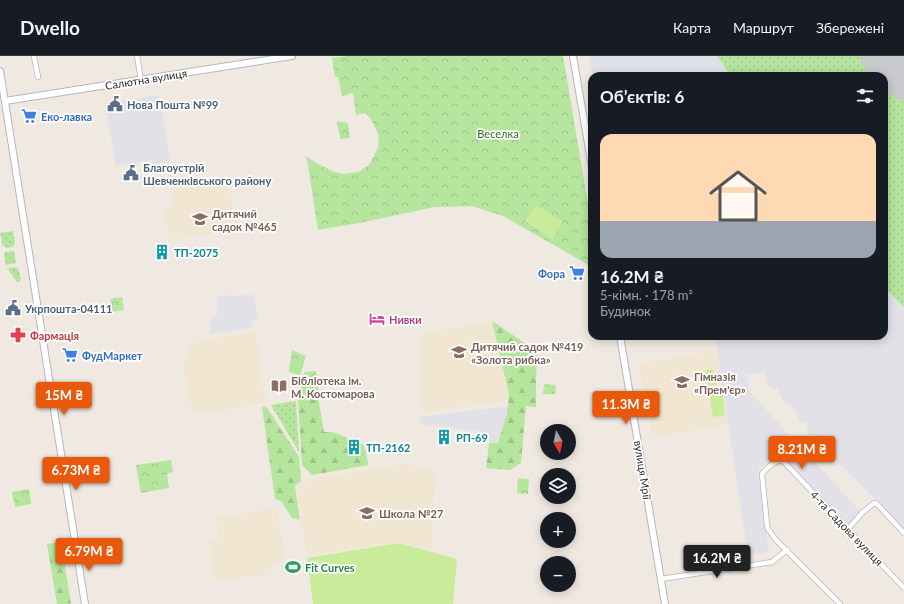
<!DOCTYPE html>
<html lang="uk">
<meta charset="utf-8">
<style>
:root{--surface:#171b24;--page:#20242c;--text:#f1f3f6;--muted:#9ea1a6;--line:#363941;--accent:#ea580c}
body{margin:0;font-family:Lato,sans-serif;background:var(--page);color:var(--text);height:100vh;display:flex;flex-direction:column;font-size:15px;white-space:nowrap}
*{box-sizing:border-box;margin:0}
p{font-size:13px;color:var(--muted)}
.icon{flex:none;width:22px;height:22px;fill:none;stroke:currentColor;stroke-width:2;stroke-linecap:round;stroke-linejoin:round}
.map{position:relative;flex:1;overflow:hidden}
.sheet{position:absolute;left:588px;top:16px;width:300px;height:268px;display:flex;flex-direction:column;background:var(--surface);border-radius:12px;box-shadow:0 2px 10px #0003}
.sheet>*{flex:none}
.needle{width:26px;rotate:171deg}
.tools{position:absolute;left:540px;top:368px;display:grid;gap:8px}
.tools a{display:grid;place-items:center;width:36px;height:36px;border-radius:50%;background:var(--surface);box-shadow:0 2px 10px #0003;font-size:20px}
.price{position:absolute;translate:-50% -34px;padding:0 9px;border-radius:4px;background:var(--accent);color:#fff;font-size:13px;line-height:26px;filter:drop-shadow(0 1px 2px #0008)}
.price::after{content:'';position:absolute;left:50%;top:24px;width:12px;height:9px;margin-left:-6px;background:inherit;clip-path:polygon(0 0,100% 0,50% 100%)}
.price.current{background:#222;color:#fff}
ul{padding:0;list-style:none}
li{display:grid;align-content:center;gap:8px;height:212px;padding:0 12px}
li+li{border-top:1px solid var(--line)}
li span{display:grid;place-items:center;height:124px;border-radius:12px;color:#555}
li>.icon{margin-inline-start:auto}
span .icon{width:72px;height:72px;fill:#fffc;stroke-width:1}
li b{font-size:17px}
h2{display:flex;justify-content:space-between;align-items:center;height:48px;padding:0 12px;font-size:17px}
header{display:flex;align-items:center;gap:24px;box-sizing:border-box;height:56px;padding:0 20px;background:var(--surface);border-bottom:1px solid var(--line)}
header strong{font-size:19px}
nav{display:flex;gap:22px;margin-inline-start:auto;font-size:14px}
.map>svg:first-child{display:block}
.industrial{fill:#e3e1e8}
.education{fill:#f0e6d1}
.grass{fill:url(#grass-dots)}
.forest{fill:url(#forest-firs)}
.park{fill:url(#park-crowns)}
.pitch{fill:#c9ec9a}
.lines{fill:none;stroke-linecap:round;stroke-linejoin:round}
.runway{stroke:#c9c8cc;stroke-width:36}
.street-casing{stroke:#b4b7c1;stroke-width:6}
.secondary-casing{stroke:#b4b7c1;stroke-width:8}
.street{stroke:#fff;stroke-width:4.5}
.secondary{stroke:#fff;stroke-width:6}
.labels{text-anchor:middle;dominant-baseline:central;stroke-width:3.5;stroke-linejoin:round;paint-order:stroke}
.street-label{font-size:11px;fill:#2e2e2e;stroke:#fff}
.service-label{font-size:11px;font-weight:bold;fill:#4e5e75;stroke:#fff;text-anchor:start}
.shop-label{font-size:11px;font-weight:bold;fill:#366cbe;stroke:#fff;text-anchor:start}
.park-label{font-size:11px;fill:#2c6e1b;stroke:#fff}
.education-label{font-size:11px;font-weight:bold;fill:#785e54;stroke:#fff;text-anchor:start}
.culture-label{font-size:11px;font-weight:bold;fill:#0d838f;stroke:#fff;text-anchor:start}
.hotel-label{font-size:11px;font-weight:bold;fill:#b23c85;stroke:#fff;text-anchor:start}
.health-label{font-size:11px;font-weight:bold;fill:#be3a42;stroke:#fff;text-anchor:start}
.leisure-label{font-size:11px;font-weight:bold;fill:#27864d;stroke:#fff;text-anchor:start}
</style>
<header>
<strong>Dwello</strong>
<nav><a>Карта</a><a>Маршрут</a><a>Збережені</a></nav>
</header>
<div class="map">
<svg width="904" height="548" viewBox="0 0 904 548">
<defs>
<pattern id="grass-dots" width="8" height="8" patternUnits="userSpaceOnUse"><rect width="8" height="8" fill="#b6e59e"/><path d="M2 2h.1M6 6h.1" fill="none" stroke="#9dc588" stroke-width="1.8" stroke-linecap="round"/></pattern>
<pattern id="forest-firs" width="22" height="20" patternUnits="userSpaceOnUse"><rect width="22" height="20" fill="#b6e59e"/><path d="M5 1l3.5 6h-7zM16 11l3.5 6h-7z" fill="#9dc588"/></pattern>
<pattern id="park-crowns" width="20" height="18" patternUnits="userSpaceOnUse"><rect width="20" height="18" fill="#b6e59e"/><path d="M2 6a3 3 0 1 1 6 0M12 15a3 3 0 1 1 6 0" fill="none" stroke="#9dc588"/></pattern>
</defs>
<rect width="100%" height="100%" fill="#efe9e1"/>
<g class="industrial">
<path d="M589,0H904V474L852,419L838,408L837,401H832L830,395L827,394L812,396L806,365L799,366L796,354H793L791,348H789L782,344V338H779L778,333H772L767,329L765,316L747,319L749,335L860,455L847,469L779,396L758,414L769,496L748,499L715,280H884V20H593Z"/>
<path d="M160,39L170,106L153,109L152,104L116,110L105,47Z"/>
<path d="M254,239L258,263L251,265L252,272L211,278L210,265L217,259V240Z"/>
<path d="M508,350L507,358L498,387H489V377L422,368L419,361Z"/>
</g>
<g class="education">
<path d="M229,124L237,173L170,184L163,154L174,152L171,133Z"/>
<path d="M492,265L509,338L508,343L501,345L482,349L456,351L429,357H424L422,356L419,278Z"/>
<path d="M255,276L266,347L201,357L193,353L191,351L183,307L184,305L190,304L188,293L196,285Z"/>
<path d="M717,294L728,368L652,381L639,307Z"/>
<path d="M405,408L435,413L432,494L399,486L307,500L297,429L321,421Z"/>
<path d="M277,452L285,502L262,519L216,526L208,485L219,483L216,462Z"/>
</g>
<g class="grass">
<path d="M717,0H904V251L884,231V20H731Z"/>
<path d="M13,175L15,187L13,191L6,192L5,189L3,190L0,177Z"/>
<path d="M14,195L16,207L6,209L4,200L5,196Z"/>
<path d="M16,211L19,214L21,225L17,226L7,212Z"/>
<path d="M296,345L299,396L271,349Z"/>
</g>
<g class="forest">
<path d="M492,265L538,296L536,321V351L526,350L521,407L510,414L486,412L489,387H498L507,358L509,338Z"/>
<path d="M318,340L324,376H333L364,389L368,406V409L312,419L302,409L298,343Z"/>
<path d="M266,350L299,401L301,425L295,430L300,464L292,462L281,445L275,443L262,351Z"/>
<path d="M61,486L71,548H57L47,488Z"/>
</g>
<g class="park">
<path d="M347,0H563L592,171V211L503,160L472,150L435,151L359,167L318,174L308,109L306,100L316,107L332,115L343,118L359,116L370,108L378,91L379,80L372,65L366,57L356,59L353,37L342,40L338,21H335L332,2Z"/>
<path d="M337,65L348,67L350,82L340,83Z"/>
<path d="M122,241L124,254L112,256L110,243Z"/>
<path d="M292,294L306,300L300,319L289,316Z"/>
<path d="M316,315L319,339L299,342L304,316Z"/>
<path d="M544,328L556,329L555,338H543Z"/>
<path d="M171,404L173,416L167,418L169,432L141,437L136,409Z"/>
<path d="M518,422L529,423L528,438L517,437Z"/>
<path d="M29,433L31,448L15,451L12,436Z"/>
</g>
<g class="pitch">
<path d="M536,149L563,166L552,183L525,165Z"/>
<path d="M713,313L716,329L708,330L705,314Z"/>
<path d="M722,334L725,359L713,361L709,336Z"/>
<path d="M399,487L457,503L453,548H313L307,502Z"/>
</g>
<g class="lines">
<path class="runway" d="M878,0L904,26"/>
<defs>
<g id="street">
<path d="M34,0L38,21"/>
<path d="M137,0L141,24"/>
<path d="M847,474L863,456L874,447L877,448L904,477"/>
<path d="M661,523L772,506L787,494"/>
<path d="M840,548L776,484L768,473L767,469L762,418C767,412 775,403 783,405L904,532"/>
</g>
<g id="secondary">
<path d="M573,0L592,111"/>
<path d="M0,15L85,548"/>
<path d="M5,45L292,0"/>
<path d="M620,280L665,548"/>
</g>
</defs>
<use href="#street" class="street-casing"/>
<use href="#secondary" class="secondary-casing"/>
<use href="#street" class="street"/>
<use href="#secondary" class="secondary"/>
</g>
<defs>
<symbol id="civic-bare" viewBox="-9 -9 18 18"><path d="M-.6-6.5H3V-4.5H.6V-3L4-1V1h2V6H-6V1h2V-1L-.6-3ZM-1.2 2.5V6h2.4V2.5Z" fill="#5c6f8a" stroke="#fff" stroke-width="2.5" paint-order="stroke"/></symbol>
<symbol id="supermarket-bare" viewBox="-9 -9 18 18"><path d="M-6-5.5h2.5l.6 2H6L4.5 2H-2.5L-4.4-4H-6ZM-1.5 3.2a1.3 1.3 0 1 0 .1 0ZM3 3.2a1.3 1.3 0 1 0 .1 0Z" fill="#3f7fe0" stroke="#fff" stroke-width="2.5" paint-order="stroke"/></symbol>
<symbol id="school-bare" viewBox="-9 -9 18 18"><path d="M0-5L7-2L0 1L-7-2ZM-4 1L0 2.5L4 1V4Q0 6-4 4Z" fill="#8d6e63" stroke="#fff" stroke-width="2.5" paint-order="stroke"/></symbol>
<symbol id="building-bare" viewBox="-9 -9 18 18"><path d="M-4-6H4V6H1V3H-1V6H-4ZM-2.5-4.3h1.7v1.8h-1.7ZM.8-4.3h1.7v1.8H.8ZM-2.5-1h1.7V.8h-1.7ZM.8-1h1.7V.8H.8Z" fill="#0f9aa8" stroke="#fff" stroke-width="2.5" paint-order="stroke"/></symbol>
<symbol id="hotel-bare" viewBox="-9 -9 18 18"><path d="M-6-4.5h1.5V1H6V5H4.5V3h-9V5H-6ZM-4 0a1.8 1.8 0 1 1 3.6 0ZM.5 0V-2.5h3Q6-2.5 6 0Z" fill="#d1479c" stroke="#fff" stroke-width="2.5" paint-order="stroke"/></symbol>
<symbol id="pharmacy-bare" viewBox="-9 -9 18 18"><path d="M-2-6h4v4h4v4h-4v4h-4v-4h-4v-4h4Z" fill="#e0444e" stroke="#fff" stroke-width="2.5" paint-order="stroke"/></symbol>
<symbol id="library-bare" viewBox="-9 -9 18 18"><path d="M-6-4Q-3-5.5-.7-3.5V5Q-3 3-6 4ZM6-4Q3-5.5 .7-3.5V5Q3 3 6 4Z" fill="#8d6e63" stroke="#fff" stroke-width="2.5" paint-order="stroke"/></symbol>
<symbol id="stadium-bare" viewBox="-9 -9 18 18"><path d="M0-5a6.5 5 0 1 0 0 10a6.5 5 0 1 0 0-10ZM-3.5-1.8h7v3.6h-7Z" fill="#2e9e5b" stroke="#fff" stroke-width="2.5" paint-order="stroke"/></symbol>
</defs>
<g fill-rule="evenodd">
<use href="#civic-bare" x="104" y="37" width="22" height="22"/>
<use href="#supermarket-bare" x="18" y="49" width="22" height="22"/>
<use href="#civic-bare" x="120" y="106" width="22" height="22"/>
<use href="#school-bare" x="189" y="152" width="22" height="22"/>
<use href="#building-bare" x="151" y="185" width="22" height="22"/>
<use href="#supermarket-bare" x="566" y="206" width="22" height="22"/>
<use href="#civic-bare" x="2" y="241" width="22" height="22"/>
<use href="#hotel-bare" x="366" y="252" width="22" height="22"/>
<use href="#pharmacy-bare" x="7" y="268" width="22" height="22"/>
<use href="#school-bare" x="448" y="285" width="22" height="22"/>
<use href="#supermarket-bare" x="59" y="288" width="22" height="22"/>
<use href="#school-bare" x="671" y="315" width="22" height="22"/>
<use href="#library-bare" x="268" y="319" width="22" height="22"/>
<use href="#building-bare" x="433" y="370" width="22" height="22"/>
<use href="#building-bare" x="343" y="380" width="22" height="22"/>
<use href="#school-bare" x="356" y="446" width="22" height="22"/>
<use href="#stadium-bare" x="282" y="500" width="22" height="22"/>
</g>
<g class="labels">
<g class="street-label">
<text transform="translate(146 23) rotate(-9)">Салютна вулиця</text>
<text transform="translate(643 414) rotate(81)">вулиця Мрії</text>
<text transform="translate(847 472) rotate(46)">4-та Садова вулиця</text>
</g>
<g class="service-label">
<text x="127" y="48">Нова Пошта №99</text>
<text x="143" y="111">Благоустрій<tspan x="143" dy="13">Шевченківського району</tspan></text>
<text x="25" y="252">Укрпошта-04111</text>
</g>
<g class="shop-label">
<text x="41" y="60">Еко-лавка</text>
<text x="565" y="217" text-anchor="end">Фора</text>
<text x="82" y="299">ФудМаркет</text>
</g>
<g class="park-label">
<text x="498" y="77">Веселка</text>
</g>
<g class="education-label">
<text x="212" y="157">Дитячий<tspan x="212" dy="13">садок №465</tspan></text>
<text x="471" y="290">Дитячий садок №419<tspan x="471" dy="13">«Золота рибка»</tspan></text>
<text x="694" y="320">Гімназія<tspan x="694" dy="13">«Прем'єр»</tspan></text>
<text x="291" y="324">Бібліотека ім.<tspan x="291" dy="13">М. Костомарова</tspan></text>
<text x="379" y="457">Школа №27</text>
</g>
<g class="culture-label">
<text x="174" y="196">ТП-2075</text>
<text x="456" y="381">РП-69</text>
<text x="366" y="391">ТП-2162</text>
</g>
<g class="hotel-label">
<text x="389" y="263">Нивки</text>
</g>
<g class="health-label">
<text x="30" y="279">Фармація</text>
</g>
<g class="leisure-label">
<text x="305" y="511">Fit Curves</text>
</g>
</g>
</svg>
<div class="tools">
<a><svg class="needle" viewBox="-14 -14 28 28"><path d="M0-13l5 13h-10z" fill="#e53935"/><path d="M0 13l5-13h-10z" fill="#9ea1a6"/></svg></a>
<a><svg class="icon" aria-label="layers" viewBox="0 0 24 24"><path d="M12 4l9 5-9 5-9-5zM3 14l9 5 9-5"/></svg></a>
<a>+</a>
<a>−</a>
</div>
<b class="price" style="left:64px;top:360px">15M ₴</b>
<b class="price" style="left:626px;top:369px">11.3M ₴</b>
<b class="price" style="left:802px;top:414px">8.21M ₴</b>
<b class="price" style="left:76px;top:435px">6.73M ₴</b>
<b class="price" style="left:89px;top:516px">6.79M ₴</b>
<b class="price current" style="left:717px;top:523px">16.2M ₴</b>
<section class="sheet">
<h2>Об’єктів: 6<svg class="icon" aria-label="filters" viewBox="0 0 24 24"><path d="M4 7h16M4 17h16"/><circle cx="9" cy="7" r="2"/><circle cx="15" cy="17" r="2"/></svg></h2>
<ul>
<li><span style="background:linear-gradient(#ffd9b3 70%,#9aa5b1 0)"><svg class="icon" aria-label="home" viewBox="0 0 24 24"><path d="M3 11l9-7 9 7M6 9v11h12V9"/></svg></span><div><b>16.2M ₴</b><p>5-кімн. · 178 m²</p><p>Будинок</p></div></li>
</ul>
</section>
</div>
